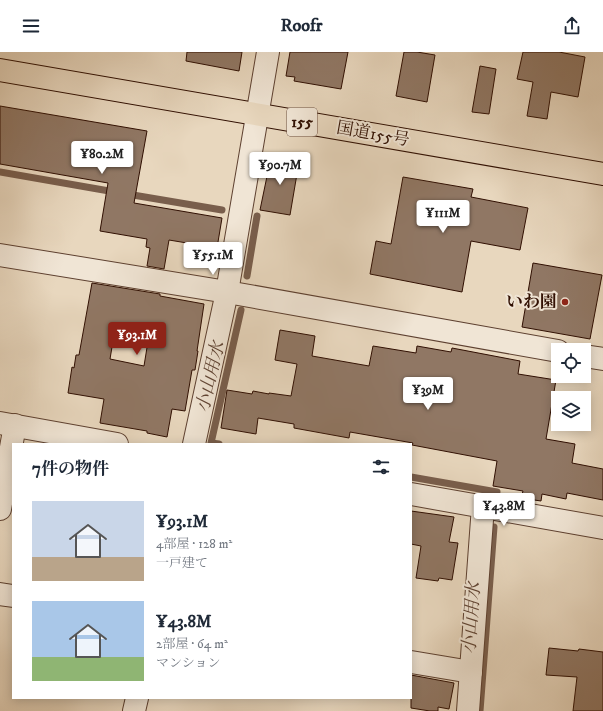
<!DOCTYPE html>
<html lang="ja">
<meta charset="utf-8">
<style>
:root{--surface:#fff;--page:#f2f2f3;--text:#1f2937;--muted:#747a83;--accent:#8f2418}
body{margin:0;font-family:"IM FELL DW Pica","Noto Serif JP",serif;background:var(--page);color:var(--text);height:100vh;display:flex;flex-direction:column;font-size:15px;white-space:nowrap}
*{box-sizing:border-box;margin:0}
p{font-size:13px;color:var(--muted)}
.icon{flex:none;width:22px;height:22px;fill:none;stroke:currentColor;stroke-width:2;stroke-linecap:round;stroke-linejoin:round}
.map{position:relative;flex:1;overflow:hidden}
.panel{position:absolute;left:12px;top:391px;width:400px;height:256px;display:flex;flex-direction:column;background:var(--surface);border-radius:0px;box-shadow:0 2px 10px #0003}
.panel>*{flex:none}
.controls{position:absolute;left:551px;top:291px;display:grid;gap:8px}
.controls a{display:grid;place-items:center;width:40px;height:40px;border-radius:0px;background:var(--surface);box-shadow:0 2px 10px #0003;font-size:20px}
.price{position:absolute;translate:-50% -34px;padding:0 9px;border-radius:4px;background:#fff;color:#222;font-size:13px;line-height:26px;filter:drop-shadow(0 1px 2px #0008)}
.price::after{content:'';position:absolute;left:50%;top:24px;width:12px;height:9px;margin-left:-6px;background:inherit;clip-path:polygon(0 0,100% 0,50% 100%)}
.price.active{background:var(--accent);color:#fff}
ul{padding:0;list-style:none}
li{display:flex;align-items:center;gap:12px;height:100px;padding:0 20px}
li span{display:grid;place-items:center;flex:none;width:112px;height:80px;border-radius:0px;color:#555}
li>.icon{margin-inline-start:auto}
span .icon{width:48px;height:48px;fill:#fffc;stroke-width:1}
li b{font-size:17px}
h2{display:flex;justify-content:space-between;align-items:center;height:48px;padding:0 20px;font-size:17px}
header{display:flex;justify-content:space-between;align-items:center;height:52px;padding:0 20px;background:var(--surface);font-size:18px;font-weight:700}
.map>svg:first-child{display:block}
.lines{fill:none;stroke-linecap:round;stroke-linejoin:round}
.stream{stroke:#795e4c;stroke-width:7}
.building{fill:#907764;stroke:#300f02;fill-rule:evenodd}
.street-casing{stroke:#5e4131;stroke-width:24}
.highway-casing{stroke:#300f02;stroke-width:24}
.street{stroke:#f0e5d5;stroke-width:22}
.highway{stroke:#e8d7be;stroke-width:22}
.poi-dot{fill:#8f2418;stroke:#f0e5d5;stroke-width:1.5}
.labels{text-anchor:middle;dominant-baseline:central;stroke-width:4;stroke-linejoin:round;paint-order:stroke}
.shield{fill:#f0e5d5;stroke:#6a4f41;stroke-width:1}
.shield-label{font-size:16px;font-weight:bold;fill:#300f02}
.street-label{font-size:17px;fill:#300f02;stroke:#f0e5d5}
.poi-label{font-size:17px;font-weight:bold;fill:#300f02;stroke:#f0e5d5;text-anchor:end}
.water-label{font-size:18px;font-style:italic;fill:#604434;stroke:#f0e5d5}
</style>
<header><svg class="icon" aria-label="menu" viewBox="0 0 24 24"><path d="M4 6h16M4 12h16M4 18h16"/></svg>Roofr<svg class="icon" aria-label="share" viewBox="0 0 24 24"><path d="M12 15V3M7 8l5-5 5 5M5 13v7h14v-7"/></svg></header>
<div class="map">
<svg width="603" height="659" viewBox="0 0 603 659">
<rect width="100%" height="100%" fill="#e8d7be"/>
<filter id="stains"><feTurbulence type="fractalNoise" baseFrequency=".005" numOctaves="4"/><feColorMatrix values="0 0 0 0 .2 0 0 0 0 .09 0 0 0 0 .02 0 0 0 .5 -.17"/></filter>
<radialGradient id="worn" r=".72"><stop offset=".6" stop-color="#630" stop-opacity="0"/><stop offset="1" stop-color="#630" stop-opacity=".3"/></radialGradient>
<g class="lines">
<g class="stream">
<path d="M0,120L115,140"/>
<path d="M127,142L222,158"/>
<path d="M247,224L257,164"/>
<path d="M219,392L211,391L241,258"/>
<path d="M411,425L497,440"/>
<path d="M480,659L494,475"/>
</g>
</g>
<g class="building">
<path d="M187,0H242L239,19L186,9Z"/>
<path d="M290,0H348L341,37L294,29L295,25L286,24Z"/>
<path d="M404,0H417L435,3L427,50L396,44Z"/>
<path d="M523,0H559L585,5L578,45L551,40L547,67L527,64L533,30L517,27Z"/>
<path d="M480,14L496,17L489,62L472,60Z"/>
<path d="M0,54L147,79L134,151L222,166L217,196L169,188L164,217L147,214L150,196L146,195L147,187L100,179L108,131L0,112Z"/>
<path d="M271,105L299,110L290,163L260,158Z"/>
<path d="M403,125L473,137L471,145L528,156L520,198L471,189L462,240L370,222L376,189L391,192Z"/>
<path d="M533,211L602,223L590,287L522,275Z"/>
<path d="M92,231L160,242V244L204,252L197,299H198L195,318H192L185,359L172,357L167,385L147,381V379L100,371L104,347L68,341L72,315L74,316L76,303H79ZM116,271L150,277L144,314L110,307Z"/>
<path d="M280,278L315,284L312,304L369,314L373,294L416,301L417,294L451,300L452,296L520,309L518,322L556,328L546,387L575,392L572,411L603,417V448L567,441L566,447L542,442L541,449L521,446L523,439L493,434L497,409L412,393L413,391L350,380L349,386L294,376V372L258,366L256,382L221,376L227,338L252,342L253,339L269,342V341L291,344L297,312L275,308Z"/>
<path d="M411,459L454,465L449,490L458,491L452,528L439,526L438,529L416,526L421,494L411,492Z"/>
<path d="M549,596L578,599L579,597L603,600V659H573L577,625L546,623Z"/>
<path d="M411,623L454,631L449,657L438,655V659H430L411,656Z"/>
</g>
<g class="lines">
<defs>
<g id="street">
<path d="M0,203L227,240L558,299"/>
<path d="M584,304L603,307"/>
<path d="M0,371L117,392"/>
<path d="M194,392L227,240L268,0"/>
<path d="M411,442L603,476"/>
<path d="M0,457L15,373"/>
<path d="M0,542L13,544"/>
<path d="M411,610L471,620"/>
<path d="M134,659L137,646"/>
<path d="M468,659L483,454"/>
</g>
<path id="highway" d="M0,18L603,122"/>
</defs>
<use href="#street" class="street-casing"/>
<use href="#highway" class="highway-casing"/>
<use href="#street" class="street"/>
<use href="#highway" class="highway"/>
</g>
<circle class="poi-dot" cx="565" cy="250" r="4"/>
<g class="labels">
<rect class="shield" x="287" y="56" width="30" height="28" rx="3"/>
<g class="shield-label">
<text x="302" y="70">155</text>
</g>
<g class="street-label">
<text transform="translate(373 82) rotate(10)">国道155号</text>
</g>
<g class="poi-label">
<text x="557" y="250">いわ園</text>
</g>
<g class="water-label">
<text transform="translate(211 325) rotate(-77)">小山用水</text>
<text transform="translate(472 566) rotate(-86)">小山用水</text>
</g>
</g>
<rect width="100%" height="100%" filter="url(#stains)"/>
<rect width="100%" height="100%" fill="url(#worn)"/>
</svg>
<div class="controls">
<a><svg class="icon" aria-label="locate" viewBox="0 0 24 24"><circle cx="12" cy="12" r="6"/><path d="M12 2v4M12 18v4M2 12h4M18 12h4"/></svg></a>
<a><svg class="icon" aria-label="layers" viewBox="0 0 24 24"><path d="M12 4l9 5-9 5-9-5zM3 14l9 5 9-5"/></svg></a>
</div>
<b class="price" style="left:102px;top:123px">¥80.2M</b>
<b class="price" style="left:280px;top:134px">¥90.7M</b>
<b class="price" style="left:443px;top:182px">¥111M</b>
<b class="price" style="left:213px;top:224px">¥55.1M</b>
<b class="price active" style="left:137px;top:304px">¥93.1M</b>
<b class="price" style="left:428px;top:359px">¥39M</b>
<b class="price" style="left:504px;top:475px">¥43.8M</b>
<section class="panel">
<h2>7件の物件<svg class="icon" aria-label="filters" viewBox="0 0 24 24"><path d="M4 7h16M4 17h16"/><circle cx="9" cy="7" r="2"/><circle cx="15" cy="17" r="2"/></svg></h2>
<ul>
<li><span style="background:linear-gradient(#c9d6e8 70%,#b9a48a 0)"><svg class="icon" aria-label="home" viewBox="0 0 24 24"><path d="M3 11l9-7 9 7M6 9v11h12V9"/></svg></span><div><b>¥93.1M</b><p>4部屋 · 128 m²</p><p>一戸建て</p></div></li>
<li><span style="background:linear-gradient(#a9c7e8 70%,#8fb573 0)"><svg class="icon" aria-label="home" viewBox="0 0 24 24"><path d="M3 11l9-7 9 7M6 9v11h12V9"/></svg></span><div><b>¥43.8M</b><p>2部屋 · 64 m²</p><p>マンション</p></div></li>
</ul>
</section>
</div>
